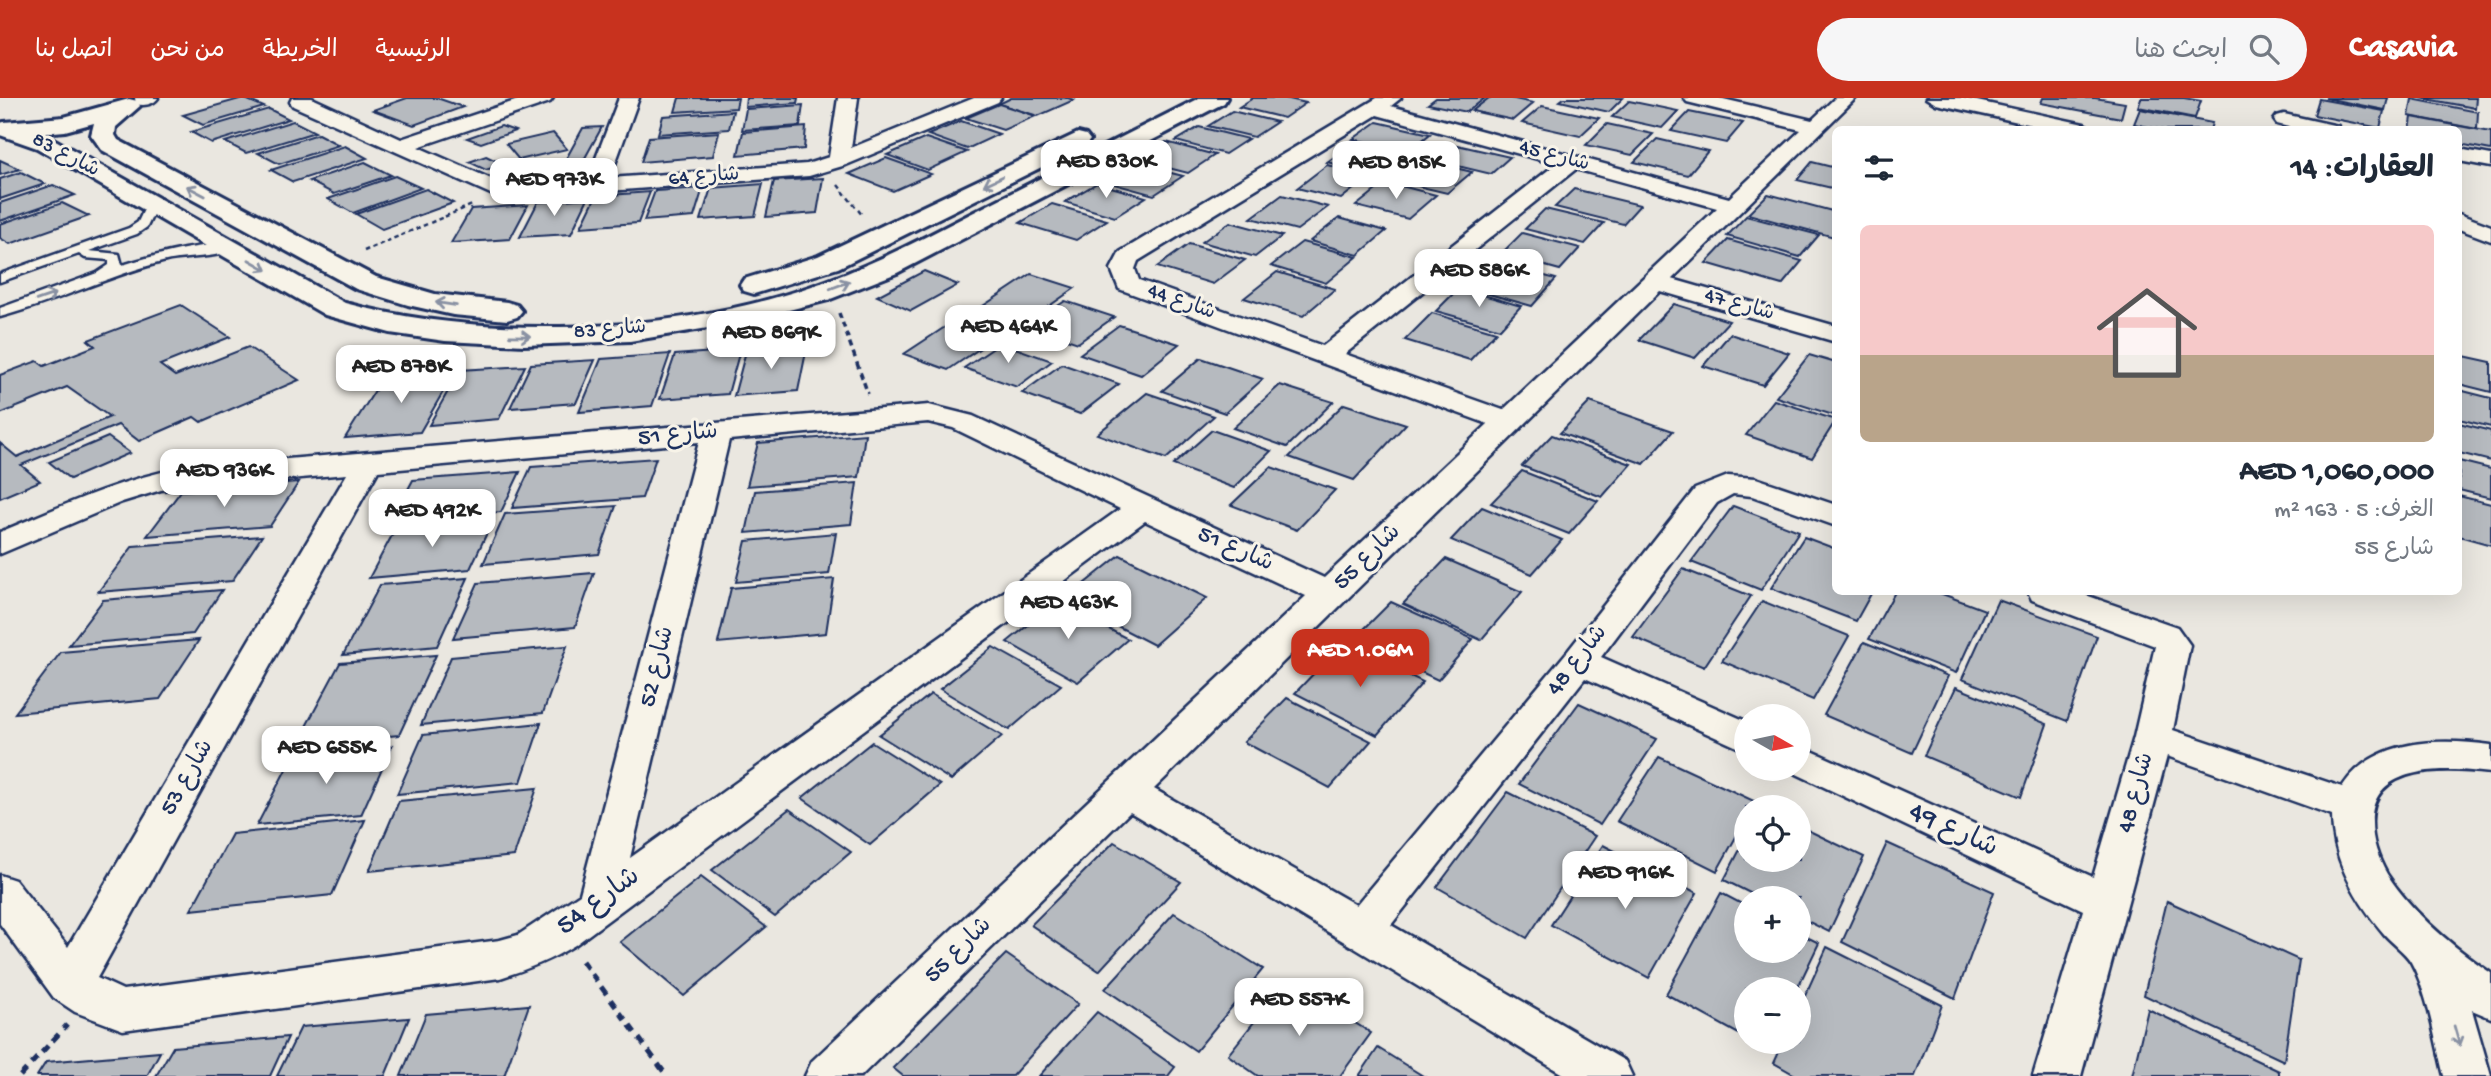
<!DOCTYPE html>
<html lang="ar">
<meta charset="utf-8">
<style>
:root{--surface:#fff;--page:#f6f6f7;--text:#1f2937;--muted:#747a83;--line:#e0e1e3;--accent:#c8321e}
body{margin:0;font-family:"Gochi Hand","Playpen Sans Arabic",sans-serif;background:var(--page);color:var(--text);direction:rtl;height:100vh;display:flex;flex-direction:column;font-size:26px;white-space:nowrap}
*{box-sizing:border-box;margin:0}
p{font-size:23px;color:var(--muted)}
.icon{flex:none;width:38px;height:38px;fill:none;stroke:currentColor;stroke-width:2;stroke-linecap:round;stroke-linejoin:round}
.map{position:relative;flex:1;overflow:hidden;direction:ltr}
.drawer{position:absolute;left:1832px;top:28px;width:630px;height:469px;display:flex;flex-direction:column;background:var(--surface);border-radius:10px;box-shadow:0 7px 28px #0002;direction:rtl}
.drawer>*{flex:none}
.needle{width:46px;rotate:99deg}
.fabs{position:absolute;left:1734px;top:606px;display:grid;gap:14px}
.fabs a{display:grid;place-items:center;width:77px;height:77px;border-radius:50%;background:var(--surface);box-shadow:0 7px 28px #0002;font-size:35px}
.price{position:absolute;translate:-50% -60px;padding:0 16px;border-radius:14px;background:#fff;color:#222;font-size:23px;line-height:46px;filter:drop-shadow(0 2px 4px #0008)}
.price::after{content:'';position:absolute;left:50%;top:42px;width:21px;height:16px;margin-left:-10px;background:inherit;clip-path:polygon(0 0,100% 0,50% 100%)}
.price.selected{background:var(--accent);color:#fff}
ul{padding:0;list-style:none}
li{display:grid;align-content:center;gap:14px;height:371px;padding:0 28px}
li+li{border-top:2px solid var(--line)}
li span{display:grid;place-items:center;height:217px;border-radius:10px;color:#555}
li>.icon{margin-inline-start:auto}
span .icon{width:126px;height:126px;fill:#fffc;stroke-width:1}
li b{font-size:30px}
h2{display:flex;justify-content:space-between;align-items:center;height:84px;padding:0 28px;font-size:30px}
header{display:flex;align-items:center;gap:42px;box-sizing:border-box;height:98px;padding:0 35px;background:var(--accent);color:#fff}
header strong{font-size:33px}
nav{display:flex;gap:38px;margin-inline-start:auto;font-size:24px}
.search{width:490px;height:63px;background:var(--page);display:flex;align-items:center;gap:18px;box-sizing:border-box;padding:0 24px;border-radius:38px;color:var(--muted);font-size:26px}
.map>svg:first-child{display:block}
.building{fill:#b6babf;stroke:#1b2f5e;stroke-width:2}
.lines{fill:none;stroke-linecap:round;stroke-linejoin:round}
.service-casing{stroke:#1b2f5e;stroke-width:5}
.minor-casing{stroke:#1b2f5e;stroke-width:5}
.tertiary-casing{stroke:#1b2f5e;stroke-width:6}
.path-far2{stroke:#1b2f5e;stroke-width:2.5;stroke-dasharray:4.5 3.5;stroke-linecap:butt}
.path-far1{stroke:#1b2f5e;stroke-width:3.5;stroke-dasharray:6 4.5;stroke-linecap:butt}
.path{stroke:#1b2f5e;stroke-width:5;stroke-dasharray:9 7;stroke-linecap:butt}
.service{fill:#f7f3e8;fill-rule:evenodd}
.minor{fill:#f7f3e8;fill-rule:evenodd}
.tertiary{fill:#f7f3e8;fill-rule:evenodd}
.oneway{stroke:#8991a3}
.labels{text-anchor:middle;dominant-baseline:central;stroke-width:6;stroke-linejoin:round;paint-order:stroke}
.far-street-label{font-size:21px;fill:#1b2f5e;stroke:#f7f3e8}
.street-label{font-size:24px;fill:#1b2f5e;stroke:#f7f3e8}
.near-street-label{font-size:28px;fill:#1b2f5e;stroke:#f7f3e8}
</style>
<header>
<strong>Casavia</strong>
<div class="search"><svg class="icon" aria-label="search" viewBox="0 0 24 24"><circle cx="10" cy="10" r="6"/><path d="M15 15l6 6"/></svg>ابحث هنا</div>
<nav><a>الرئيسية</a><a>الخريطة</a><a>من نحن</a><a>اتصل بنا</a></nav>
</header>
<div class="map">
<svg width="2491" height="978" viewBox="0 0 2491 978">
<rect width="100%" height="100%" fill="#eae7e0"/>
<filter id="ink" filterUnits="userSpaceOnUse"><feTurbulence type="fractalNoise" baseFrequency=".0143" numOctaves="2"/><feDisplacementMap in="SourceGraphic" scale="14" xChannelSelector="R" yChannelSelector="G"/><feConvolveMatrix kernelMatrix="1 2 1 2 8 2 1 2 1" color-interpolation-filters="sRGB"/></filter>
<g filter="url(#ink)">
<g class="building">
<path d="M243,0L264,9L203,27L183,17Z"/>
<path d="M407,0H437L463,9L414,27L373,12Z"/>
<path d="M679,0H738L736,10L675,14Z"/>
<path d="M746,0H798L797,5L745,9Z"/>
<path d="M1011,0H1068L1074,2L1038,18L999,6Z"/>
<path d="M1253,0H1285L1306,5L1284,20L1239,9Z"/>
<path d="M1436,0H1485L1467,14L1428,6Z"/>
<path d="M1489,0H1510L1533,5L1513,22L1472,13Z"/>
<path d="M1564,0H1623L1609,14L1560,3Z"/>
<path d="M2043,0H2095L2125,5L2121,20L2041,5Z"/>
<path d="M2141,0H2184L2201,3L2195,20L2138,9Z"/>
<path d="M2325,0H2388L2385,12Z"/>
<path d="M2421,0H2476L2475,10Z"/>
<path d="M2319,1L2384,13L2380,30L2314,17Z"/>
<path d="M2412,1L2478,14L2477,31L2409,18Z"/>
<path d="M1629,3L1678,13L1662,30L1612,19Z"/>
<path d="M999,6L1036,18L1003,32L966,20Z"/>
<path d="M803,7L800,28L742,32L746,11Z"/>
<path d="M1542,8L1599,20L1580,38L1522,25Z"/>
<path d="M269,11L289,21L211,45L191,34Z"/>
<path d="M2140,11L2212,25L2210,32H2163L2134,26Z"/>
<path d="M733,13L729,31L658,36L663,18Z"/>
<path d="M1232,13L1277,24L1254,39L1208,28Z"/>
<path d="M1689,14L1743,25L1726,45L1671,33Z"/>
<path d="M2412,19L2491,34V52L2459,46V32H2410Z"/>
<path d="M293,23L315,34L246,55L225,44Z"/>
<path d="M961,23L999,36L967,51L928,37Z"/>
<path d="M1377,24L1430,36L1408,54L1353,41Z"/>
<path d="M1607,26L1653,36L1632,57L1586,47Z"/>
<path d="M501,28L515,33L481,45L467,40Z"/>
<path d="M602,29L580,69L561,70L583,30Z"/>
<path d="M806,29L804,51L738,57L743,34Z"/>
<path d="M1199,29L1248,41L1225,56L1176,43Z"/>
<path d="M719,34L713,58L641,64L649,39Z"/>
<path d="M553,35L567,51L519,62L506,46Z"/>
<path d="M318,36L339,47L279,66L258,55Z"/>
<path d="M926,40L967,54L928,72L887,57Z"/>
<path d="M1657,41L1708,53L1688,77L1634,64Z"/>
<path d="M1166,44L1215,57L1188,75L1137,62Z"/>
<path d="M1354,45L1401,56L1375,76L1327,64Z"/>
<path d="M1457,47L1510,59L1491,76L1437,63Z"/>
<path d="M345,48L367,60L293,84L271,72Z"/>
<path d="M486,58L503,66L486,72L469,64Z"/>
<path d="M886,60L931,76L893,93L849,76Z"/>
<path d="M1418,61L1472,74L1447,95L1392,82Z"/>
<path d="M0,62L20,71L0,77Z"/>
<path d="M365,64L391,77L334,96L309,83Z"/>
<path d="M1128,64L1183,78L1154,97L1099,82Z"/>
<path d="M1812,64L1836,70V91L1797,82Z"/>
<path d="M1327,67L1370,78L1341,101L1297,90Z"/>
<path d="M21,74L45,86L0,101V81Z"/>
<path d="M395,78L421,90L353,115L328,101Z"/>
<path d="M823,80L817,115L766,119L774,83Z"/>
<path d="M1386,84L1436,97L1408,121L1356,108Z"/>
<path d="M1097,85L1146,99L1115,119L1065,104Z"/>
<path d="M763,86L755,118L701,122L711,90Z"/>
<path d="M53,87L75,97L0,123V105Z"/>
<path d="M703,90L694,119L644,123L655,93Z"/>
<path d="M426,91L453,105L382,131L356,116Z"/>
<path d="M1574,91L1640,107L1623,126L1555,109Z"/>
<path d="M650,94L638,125L581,129L596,98Z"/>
<path d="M1768,96L1836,114V137L1834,139L1748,116Z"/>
<path d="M1282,97L1328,109L1297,132L1251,120Z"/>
<path d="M588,100L571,136L520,139L538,104Z"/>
<path d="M62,105L89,118L10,146L0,140V126Z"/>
<path d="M1052,106L1107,122L1076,142L1020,125Z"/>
<path d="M528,107L510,141L451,145L471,111Z"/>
<path d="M1545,111L1604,125L1585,146L1525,131Z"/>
<path d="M1746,118L1819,137L1800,159L1727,138Z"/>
<path d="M1339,120L1386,133L1358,157L1310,143Z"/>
<path d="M1230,124L1282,138L1255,159L1202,144Z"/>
<path d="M1522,135L1580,150L1560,172L1501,156Z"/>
<path d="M1728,142L1802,163L1782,187L1706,165Z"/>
<path d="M1302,144L1357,159L1326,185L1271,168Z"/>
<path d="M1189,146L1245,162L1213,186L1157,169Z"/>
<path d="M1490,163L1556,181L1532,208L1464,189Z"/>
<path d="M924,173L958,187L911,213L877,198Z"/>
<path d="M1277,174L1335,191L1303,218L1244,200Z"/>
<path d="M1031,176L1075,190L1022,227L977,212Z"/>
<path d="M1459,190L1521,208L1500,231L1436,213Z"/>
<path d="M1065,203L1114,219L1078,245L1028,228Z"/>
<path d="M1674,206L1729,223L1695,260L1639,242Z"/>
<path d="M181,207L230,239L160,267L175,278L248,249L299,282L201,324L194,319L139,343L118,327L21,367L40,383L0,400V345L17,359L110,319L67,289L0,316V277L37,263L44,268L95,248L88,242Z"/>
<path d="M1432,215L1496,234L1470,262L1405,242Z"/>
<path d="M951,225L995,240L948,272L904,256Z"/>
<path d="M1119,227L1179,246L1141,277L1080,256Z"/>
<path d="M1730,236L1789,255L1763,287L1703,268Z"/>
<path d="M1001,245L1052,263L1017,289L964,270Z"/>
<path d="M807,249L798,293L734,298L746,253Z"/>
<path d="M740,252L728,296L660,301L675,257Z"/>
<path d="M670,256L652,308L579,314L601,261Z"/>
<path d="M1809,257L1836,265V318L1776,299Z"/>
<path d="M2459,257L2491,264V294L2459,286Z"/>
<path d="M1201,260L1263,281L1225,315L1162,293Z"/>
<path d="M595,262L576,305L510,310L531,266Z"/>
<path d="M1062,266L1119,286L1080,316L1022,295Z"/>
<path d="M525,268L499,321L429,327L460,272Z"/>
<path d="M455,273L420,334L345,340L384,278Z"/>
<path d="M1280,287L1333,304L1287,349L1233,330Z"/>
<path d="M2459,292L2491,300V329L2459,321Z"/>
<path d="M1147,295L1214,318L1166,361L1097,336Z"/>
<path d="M1774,302L1836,322L1812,360L1746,337Z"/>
<path d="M1590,304L1673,333L1644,366L1560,335Z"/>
<path d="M1344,306L1406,326L1354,382L1289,359Z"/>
<path d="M2459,325L2491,333V363L2459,355Z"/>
<path d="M1212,332L1271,353L1234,390L1173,367Z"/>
<path d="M865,336L859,379L747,388L758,345Z"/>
<path d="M1552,337L1631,366L1602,399L1522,368Z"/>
<path d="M108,339L130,355L70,381L49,364Z"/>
<path d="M656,360L642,400L512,410L531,369Z"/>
<path d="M2459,363L2491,371V400L2459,392Z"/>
<path d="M1271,369L1335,392L1297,432L1231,407Z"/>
<path d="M1522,373L1598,403L1569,436L1491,405Z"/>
<path d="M520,374L501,414L391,423L413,382Z"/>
<path d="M299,384L270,428L147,438L181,393Z"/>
<path d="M857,385L851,426L746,435L755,393Z"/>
<path d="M2459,398L2491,406V447L2459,438Z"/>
<path d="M616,408L599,456L483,466L505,416Z"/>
<path d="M1733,408L1799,433L1761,492L1691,464Z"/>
<path d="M1482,409L1562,442L1532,476L1451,442Z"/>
<path d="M493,422L470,471L369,480L396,430Z"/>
<path d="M836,435L829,476L736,484L746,443Z"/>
<path d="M262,438L232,483L98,494L133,448Z"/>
<path d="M1804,439L1836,451V494H1872L1856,523L1771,490Z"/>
<path d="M1120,457L1207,500L1154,547L1065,501Z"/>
<path d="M1446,461L1522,494L1481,542L1403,506Z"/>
<path d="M1683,471L1751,498L1704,569L1633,539Z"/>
<path d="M594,475L575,529L453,540L478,485Z"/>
<path d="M468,480L437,548L343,557L380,487Z"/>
<path d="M834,481L826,535L718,545L731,490Z"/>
<path d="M222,492L193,536L69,547L103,502Z"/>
<path d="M1895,494H1937L1985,512L1956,575L1869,541Z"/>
<path d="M1998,502L2097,538L2067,623L1962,581Z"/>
<path d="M1762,503L1849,538L1813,602L1722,563Z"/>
<path d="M1057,504L1128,541L1078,584L1007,544Z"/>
<path d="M1391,504L1473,541L1438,582L1353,542Z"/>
<path d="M199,542L160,601L15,615L61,554Z"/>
<path d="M1864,544L1948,578L1912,655L1824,617Z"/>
<path d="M1343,545L1423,584L1377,637L1295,595Z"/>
<path d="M567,548L543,615L421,627L451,559Z"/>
<path d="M993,549L1061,587L1009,632L940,591Z"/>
<path d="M436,557L399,637L296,647L340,565Z"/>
<path d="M1956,589L2047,626L2021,699L1924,658Z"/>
<path d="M931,596L1002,638L951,682L879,637Z"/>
<path d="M1287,600L1371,643L1330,690L1244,644Z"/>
<path d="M1579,605L1657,641L1600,727L1519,686Z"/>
<path d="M541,625L521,684L397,696L423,637Z"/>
<path d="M872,644L940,687L870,747L802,700Z"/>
<path d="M392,648L361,717L257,727L293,658Z"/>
<path d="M1659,659L1756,704L1754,709H1746V721L1717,773L1617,723Z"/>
<path d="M537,690L514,758L369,773L399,703Z"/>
<path d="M1508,694L1595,738L1527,840L1437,789Z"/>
<path d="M789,711L851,754L775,819L712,772Z"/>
<path d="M365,722L332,797L191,812L232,736Z"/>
<path d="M1799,728L1864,759L1829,834L1799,819V800H1760L1724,782L1746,740V761H1799Z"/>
<path d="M1114,744L1181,784L1099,873L1031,827Z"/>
<path d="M1887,745L1994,794L1955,900L1842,844Z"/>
<path d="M1603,747L1697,795L1649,880L1551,827Z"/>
<path d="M701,779L766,829L684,898L620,844Z"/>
<path d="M1721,795L1746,808V852H1799V835L1819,845L1797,891H1746V940L1666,896Z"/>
<path d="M2167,803L2299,862L2284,963L2144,897Z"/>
<path d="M1174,815L1263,871L1196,953L1105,891Z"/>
<path d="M1827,849L1942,907L1915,978H1797L1774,965L1784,943H1799V911Z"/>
<path d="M1006,856L1078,906L1012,978H903L893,970Z"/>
<path d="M1287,882L1371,935L1340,978H1258L1228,957Z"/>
<path d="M529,907L504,978H401L426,916Z"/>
<path d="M2148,911L2279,973V978H2132Z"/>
<path d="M1097,914L1175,969L1168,978H1039Z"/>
<path d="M409,920L385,978H277L301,929Z"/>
<path d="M288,939L270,978H156L173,949Z"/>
<path d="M1378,950L1423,978H1359Z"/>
<path d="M160,954L147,978H37L46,964Z"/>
</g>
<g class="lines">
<defs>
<path id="service" d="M148,103L158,106L147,129L137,136L89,153L119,156L122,167C143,161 219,138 235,151C225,159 183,159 166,163C109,177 57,204 0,219V210L97,175L109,167V162L85,160L79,156L0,184V176L129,130L138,124Z"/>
<g id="minor">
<path d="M135,0H158C153,7 144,8 136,6Z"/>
<path d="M292,0H312L401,41L524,0H553L550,4L418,49L505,87L588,81L619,0H639L610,80L807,66L829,59L838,0H858L851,50L974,0H1001L998,4L846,67L809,78L502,101L293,8L290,4Z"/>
<path d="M1377,0H1401L1391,8L1729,100L1801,32L1687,4L1684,0H1719L1812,22L1835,0H1856L1672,181L1836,228V244L1660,193L1154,691L1356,807L1567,554L1695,391L1728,378L1756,380L1836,407V428L1752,398L1733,396L1717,405L1601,559L1746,623V653L1585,580L1391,827L1625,963L1632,978H1566L1130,714L861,978H805L812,963L1306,498L1145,423L575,847C551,862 528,871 500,880L123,932L75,914L54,900L0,826V777L15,782L68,849L347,376L161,392L122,404L0,456V434C60,409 117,382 181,370L929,307L973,318L1324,480L1488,326L1119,191L1111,171L1120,154ZM1377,17L1556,66L1323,248L1139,182L1135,171L1138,163ZM1576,71L1717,110L1503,312L1345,256ZM928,324L953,330L1120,411L630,760L729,342ZM699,344L580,796L518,837L500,842L123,892L97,880L378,373Z"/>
<path d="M1926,0H1963L2084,26L2094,32H2054L1936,6Z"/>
<path d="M2284,16L2338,28L2341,32H2300L2277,26L2274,22L2277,18Z"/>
<path d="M2459,51L2491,57V69L2459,63Z"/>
<path d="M2459,116L2491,128V143L2459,131Z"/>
<path d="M2028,494H2077L2177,529L2190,547L2173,632L2342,689C2374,640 2439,640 2491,647V675C2449,670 2370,664 2372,725C2372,743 2378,760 2387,776C2413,816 2452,848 2491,875V920L2472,912L2491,978H2444C2435,943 2428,895 2411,864C2405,854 2393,846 2385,837C2356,803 2332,762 2332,717L2167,658L2081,978H2033L2083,812L1784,670H1799V649L1812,653L2093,779L2134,639L2155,548L2032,502Z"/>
</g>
<g id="tertiary">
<path d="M1199,0H1227L1224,5L897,175L828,202L738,225L630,243L524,247L445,243L390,235L325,217L37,50L0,37V25L4,24L64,19L129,1L137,3L140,8L116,29L115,37L118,42L376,179L435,196L507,204L517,207L522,213L517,219L507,222L453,217L408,207L356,191L102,52L91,37L94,25L65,33L43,35L345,205C483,242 673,236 809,189C870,169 925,139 982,110C1054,73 1126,37 1199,0Z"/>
<path d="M1078,35L1086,37L1090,42L1086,47L838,170L754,196L744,193L740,187L744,181L818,158Z"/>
</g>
</defs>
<use href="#service" class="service-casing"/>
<use href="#minor" class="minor-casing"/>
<use href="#tertiary" class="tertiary-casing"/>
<g class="path-far2">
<path d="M838,87L863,118"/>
<path d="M364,153L472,107"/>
</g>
<path class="path-far1" d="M839,215L868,296"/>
<g class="path">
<path d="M582,863L667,978"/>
<path d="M20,978L67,927"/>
</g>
<use href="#service" class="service"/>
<use href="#minor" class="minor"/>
<use href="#tertiary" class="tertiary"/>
</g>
<defs><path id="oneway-shaft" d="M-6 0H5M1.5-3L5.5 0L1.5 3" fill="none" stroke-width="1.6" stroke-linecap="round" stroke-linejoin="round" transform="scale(1.75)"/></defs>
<g class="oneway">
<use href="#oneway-shaft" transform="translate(993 83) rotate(154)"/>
<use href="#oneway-shaft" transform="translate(196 93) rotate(-152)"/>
<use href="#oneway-shaft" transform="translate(258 167) rotate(30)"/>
<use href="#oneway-shaft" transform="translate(840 187) rotate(-21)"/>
<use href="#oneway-shaft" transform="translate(46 199) rotate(-19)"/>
<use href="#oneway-shaft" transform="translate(446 206) rotate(-171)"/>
<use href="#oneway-shaft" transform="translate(520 238) rotate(1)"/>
<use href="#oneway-shaft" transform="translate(2457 938) rotate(74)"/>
</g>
</g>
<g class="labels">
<g class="far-street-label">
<text transform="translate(65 58) rotate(28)">شارع 83</text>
<text transform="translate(1554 59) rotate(15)">شارع 45</text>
<text transform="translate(704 80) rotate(-4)">شارع 64</text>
<text transform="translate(1181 205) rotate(20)">شارع 44</text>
<text transform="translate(1739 208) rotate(16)">شارع 47</text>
<text transform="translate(610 233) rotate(-4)">شارع 83</text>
</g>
<g class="street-label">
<text transform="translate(678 338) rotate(-5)">شارع 51</text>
<text transform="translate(1235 452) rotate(24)">شارع 51</text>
<text transform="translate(1368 460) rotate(-44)">شارع 55</text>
<text transform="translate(1578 563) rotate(-52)">شارع 48</text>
<text transform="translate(658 569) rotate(-76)">شارع 52</text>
<text transform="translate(188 680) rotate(-60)">شارع 53</text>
<text transform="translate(2137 695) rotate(-75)">شارع 48</text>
<text transform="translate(959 853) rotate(-44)">شارع 55</text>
</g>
<g class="near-street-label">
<text transform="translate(1953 733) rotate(25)">شارع 49</text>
<text transform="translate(599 804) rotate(-36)">شارع 54</text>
</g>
</g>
</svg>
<div class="fabs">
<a><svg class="needle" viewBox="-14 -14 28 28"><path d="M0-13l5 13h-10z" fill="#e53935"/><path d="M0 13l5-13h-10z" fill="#747a83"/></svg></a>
<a><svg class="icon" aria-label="locate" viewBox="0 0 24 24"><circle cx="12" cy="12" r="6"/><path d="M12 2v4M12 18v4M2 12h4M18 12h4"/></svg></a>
<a>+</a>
<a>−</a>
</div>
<b class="price" style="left:1106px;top:102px">AED 830K</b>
<b class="price" style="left:1396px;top:103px">AED 815K</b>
<b class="price" style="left:554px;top:120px">AED 973K</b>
<b class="price" style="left:1479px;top:211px">AED 586K</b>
<b class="price" style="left:1008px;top:267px">AED 464K</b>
<b class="price" style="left:771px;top:273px">AED 869K</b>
<b class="price" style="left:401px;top:307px">AED 878K</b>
<b class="price" style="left:224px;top:411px">AED 936K</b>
<b class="price" style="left:432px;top:451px">AED 492K</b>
<b class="price" style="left:1068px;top:543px">AED 463K</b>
<b class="price selected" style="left:1360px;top:591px">AED 1.06M</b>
<b class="price" style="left:326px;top:688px">AED 655K</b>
<b class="price" style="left:1625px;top:813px">AED 916K</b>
<b class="price" style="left:1299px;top:940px">AED 557K</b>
<section class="drawer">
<h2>العقارات: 14<svg class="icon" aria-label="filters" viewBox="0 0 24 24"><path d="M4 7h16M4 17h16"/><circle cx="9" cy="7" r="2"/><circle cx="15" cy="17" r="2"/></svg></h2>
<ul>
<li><span style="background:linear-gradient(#f6c9c9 60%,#b9a48a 0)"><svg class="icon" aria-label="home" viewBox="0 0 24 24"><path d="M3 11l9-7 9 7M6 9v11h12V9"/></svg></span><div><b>AED 1,060,000</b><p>الغرف: 5 · 163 m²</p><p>شارع 55</p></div></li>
</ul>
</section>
</div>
